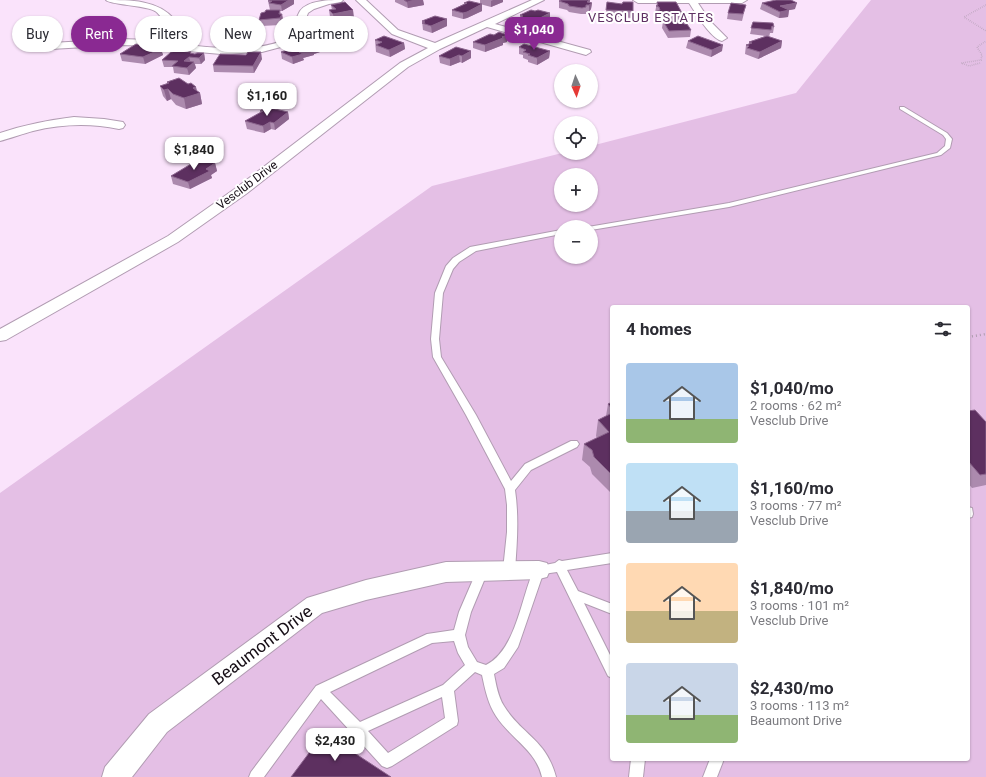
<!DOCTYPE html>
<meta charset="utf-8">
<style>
:root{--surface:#fff;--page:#f7f7f7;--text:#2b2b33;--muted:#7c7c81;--accent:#8a2992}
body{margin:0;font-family:Roboto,sans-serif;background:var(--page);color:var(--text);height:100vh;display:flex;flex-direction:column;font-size:15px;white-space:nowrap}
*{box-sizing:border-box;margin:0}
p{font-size:13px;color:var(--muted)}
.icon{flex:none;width:22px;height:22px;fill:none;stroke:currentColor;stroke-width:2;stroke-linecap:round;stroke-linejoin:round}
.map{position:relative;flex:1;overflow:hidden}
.side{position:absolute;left:610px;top:305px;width:360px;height:456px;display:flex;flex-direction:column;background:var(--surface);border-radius:4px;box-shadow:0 1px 3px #0004}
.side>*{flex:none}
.hud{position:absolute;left:12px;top:16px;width:380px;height:36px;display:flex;gap:8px}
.needle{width:26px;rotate:177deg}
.fabs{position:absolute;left:554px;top:64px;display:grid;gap:8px}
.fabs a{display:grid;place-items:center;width:44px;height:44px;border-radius:50%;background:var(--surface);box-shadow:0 1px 3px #0004;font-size:20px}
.price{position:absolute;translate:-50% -34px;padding:0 9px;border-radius:8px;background:#fff;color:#222;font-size:13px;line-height:26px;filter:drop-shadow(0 1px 2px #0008)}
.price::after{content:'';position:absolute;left:50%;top:24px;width:12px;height:9px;margin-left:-6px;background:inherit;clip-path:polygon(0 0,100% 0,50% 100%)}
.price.active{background:var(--accent);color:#fff}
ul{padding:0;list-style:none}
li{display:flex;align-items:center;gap:12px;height:100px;padding:0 16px}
li span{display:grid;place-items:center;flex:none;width:112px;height:80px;border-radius:4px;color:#555}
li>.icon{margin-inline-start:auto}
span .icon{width:48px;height:48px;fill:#fffc;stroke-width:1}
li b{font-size:17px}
h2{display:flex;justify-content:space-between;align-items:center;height:48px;padding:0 16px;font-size:17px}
.tag{padding:0 14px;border-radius:18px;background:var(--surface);box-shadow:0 1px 3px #0004;font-size:14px;line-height:36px}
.tag.active{background:var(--accent);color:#fff}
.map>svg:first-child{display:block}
.green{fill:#e4bfe5;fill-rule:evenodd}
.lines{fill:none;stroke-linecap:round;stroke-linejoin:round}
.service-casing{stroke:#b19cb2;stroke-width:2}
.minor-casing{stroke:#b19cb2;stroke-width:2}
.path-far1{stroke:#af9db0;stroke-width:1.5;stroke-dasharray:0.5 1.5;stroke-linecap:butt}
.path{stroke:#af9db0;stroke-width:2.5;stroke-dasharray:1 3;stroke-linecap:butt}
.service{fill:#fff;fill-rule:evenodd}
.minor{fill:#fff;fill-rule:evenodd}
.wall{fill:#ac8aae}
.shaded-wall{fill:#8c668e}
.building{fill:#5d3060;stroke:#8c668e}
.labels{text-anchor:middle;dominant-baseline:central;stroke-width:4;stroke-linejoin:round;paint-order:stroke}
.far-street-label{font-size:12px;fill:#160e16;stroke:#fff}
.far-neighbourhood-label{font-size:13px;letter-spacing:1px;fill:#5f3063;stroke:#fff}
.near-street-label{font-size:17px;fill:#160e16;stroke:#fff}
</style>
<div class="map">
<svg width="986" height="777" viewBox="0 0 986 777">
<rect width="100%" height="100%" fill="#fae3fb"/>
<path class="green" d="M871,0H986V777H0V493L432,186L562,153H591V146L796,93ZM561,175H591V205H561ZM561,227H591V257H561ZM612,307H968V759H612Z"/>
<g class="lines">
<defs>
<g id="service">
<path d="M900,107H904L947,133L952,139L950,148L941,155L729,207L591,230V227H588L729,203L937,153L945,146L946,139L943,135L900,109Z"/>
<path d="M561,230V234L476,251L459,262L453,269L443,293L439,339L441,357L476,415L511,481L525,464L571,441H577L579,444L577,447L531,470L515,490C519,517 517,543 515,570L513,573L509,575L505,573L503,570L507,532V505L505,489L466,415L433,357L431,339L435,293L446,266L453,258L470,247Z"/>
<path d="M968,507L972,508L973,514L972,517L968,518Z"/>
<path d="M612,553V563L567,570L578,591L612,604V614L584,603L612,659V678L608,676L557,572L543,574L518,647L504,668L494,674C496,684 498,697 504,706C522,735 546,739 556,777H542C536,750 510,738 496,716C488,704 485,689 482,675L475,672L454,691L458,721L457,725L392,766L387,768L382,766L321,699L264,777H249L251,772L316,686L427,634L454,630L459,612L478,568L482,566L486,568L488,571L471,612L465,635L468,647L477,662L486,665C517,649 521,596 535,567L555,563L559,560L562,561ZM454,641L458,653L465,665L443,685L360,722L330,692L432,643ZM442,697L445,718L388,753L368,731Z"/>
<path d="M631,759H645L643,777H629Z"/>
<path d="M710,759H724L717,777H703Z"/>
</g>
<g id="minor">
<path d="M106,0C131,0 158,0 174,19L172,31L162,41C194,47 254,54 284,40C289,38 291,33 293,29C295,23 297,16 300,11C308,0 329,0 343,0L341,2L329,4L314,9L308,13L300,36L292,44L262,52L221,54L176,50L155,46L120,45L34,50L29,47L34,44L120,39L152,40L162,30L164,20C161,17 158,13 155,11C144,5 111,5 106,0Z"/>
<path d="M356,0H366L398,30L435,43L532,0H544L495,24L590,50L591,52L586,55L487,27L440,49L408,67L246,194L178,242L6,340L0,341V329L168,236L236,188L400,63L428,48L392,34Z"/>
<path d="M633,0H747L742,3H698L710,21L727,38L722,41C710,38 696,13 689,3H638Z"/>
<path d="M74,117L104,119L123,122L125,125L123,128L119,129C90,123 62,124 33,131C22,134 11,138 0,141V133C24,125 49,120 74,117Z"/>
<path d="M539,561L547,563L550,570L547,577L539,579L446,582L366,600L322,613L167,732L132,777H102L105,767L149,714L307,598L366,580L446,562Z"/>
</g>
</defs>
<use href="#service" class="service-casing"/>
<use href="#minor" class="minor-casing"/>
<g class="path-far1">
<path d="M986,5L964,17L986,31"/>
<path d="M980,63L969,66L961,63L981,60L982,55L977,47L986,41"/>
</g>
<path class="path" d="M968,337L986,334"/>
<use href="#service" class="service"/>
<use href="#minor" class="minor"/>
</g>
<g class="wall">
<path d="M270,0H294V4L282,11H280V14H282L283,20L281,25L261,26L259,20L265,12L270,10L268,1Z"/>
<path d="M395,0H423L424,5L408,8L395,2Z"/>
<path d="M480,0H503V2L491,7L480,4Z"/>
<path d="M590,0V2L592,3L591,9L589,12H586V14H581L569,12L567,10L559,8V1Z"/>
<path d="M607,2L633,11L632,18L606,16Z"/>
<path d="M657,2L682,13L681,20L664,21L654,18Z"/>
<path d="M464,3L482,11L467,18L463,19L452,16V10L464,4Z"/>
<path d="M762,3L795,9L789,10L788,17L779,18L760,9Z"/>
<path d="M331,5L354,17L334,20L330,17L329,10H332Z"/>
<path d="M746,5L742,21L727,19L728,13Z"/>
<path d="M520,15L550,20L548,21L547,27L539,30L520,24Z"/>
<path d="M447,19V26L432,33L423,30L422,21Z"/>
<path d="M663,21L679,22L684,24L691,30L690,37L668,38L662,28Z"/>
<path d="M753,22L774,27L773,33H770L769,37L782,41L781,48L758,59L745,54L746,45L749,44V42L765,36L750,34Z"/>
<path d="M340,30L338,35L339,39L337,40H322L321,34Z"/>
<path d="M375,40L404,43L405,49L390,57L376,52Z"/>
<path d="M688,41L722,51L711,57L686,48Z"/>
<path d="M309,42L322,44L323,51L314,54V55L303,58L304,60L293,64L282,59L281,52L287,50V47Z"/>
<path d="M473,42H507L503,43V45L485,52L473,48Z"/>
<path d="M456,47L471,58L462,63L460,62L450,66L440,63L439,56Z"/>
<path d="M519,47L550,51L549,58L537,65L528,62V60L523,58V55L519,54Z"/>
<path d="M161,49L163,55L145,64L122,61L120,54Z"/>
<path d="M204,53L205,60L201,64H195L196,68L189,75L174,73L173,67H164L162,60L192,54H195Z"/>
<path d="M262,59L254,73L214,72L213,65Z"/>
<path d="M167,82L200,93L202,104L186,109L176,105L171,99L167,101L163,96L160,86L167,84Z"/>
<path d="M260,111L288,112L289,119L275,130L271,129L264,133L247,129L245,121L260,113Z"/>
<path d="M215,163L217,171L211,175L212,178L190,189L173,184L171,176Z"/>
<path d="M612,402V494L592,474L590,467L582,460L584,444L597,438L596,436L598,420L606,416L608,404Z"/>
<path d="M968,411L986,422V485L972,488L968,483Z"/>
</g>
<g class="shaded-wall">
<path d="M289,0H294V4L282,11L281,5Z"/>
<path d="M415,0H423L424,5L408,8L407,2Z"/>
<path d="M493,0H503V2L491,7V1Z"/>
<path d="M589,0H590L589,5L592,3L591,9L589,12V5L587,2Z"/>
<path d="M797,3L795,9L780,12V6Z"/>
<path d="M482,4V11L467,18L463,19V13Z"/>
<path d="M280,10L281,16L282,14L283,20L281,25L279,14Z"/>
<path d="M353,10L354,17L334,20L333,14Z"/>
<path d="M789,10L788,17L779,18L780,12Z"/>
<path d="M550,13V20L548,21L547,27L539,30L540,18Z"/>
<path d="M447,19V26L432,33L431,26Z"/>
<path d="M339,24L340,30L338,35L339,39L337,40L336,31Z"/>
<path d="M507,35V42L503,43V45L485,52V45Z"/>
<path d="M782,41L781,48L758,59L760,52Z"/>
<path d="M404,43L405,49L390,57L389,50Z"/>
<path d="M322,44L323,51L314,54V55L303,58L304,60L293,64L292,57L299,52Z"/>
<path d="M723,45L722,51L711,57L712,50Z"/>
<path d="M161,49L163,55L145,64L143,57Z"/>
<path d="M471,51V58L462,63V56Z"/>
<path d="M550,51L549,58L537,65V58Z"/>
<path d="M261,52L262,59L254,73L253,66Z"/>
<path d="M204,53L205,60L201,64L199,58Z"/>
<path d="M459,55L460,62L450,66V59Z"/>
<path d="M189,57L191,64L186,68L184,61Z"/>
<path d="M194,62L196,68L189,75L187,68Z"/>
<path d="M196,87L198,94L200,93L202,104L186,109L184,98L193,88Z"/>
<path d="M168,89L171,99L167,101L164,90Z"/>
<path d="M288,112L289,119L275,130L274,123Z"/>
<path d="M270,122L271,129L264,133L263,126Z"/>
<path d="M215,163L217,171L211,175L212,178L190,189L188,182Z"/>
</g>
<g class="building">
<path d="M270,0H289L281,5L269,3L272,1H268Z"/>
<path d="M404,0H415L407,2Z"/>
<path d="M561,0H589L587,2L592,3L589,5H586V7L582,8L569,6L568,4L559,1Z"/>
<path d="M776,0H791L797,3L780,6L789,10L780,12L762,3Z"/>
<path d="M469,1L482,4L467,12L463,13L452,10L467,3H464Z"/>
<path d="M345,2L353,10L333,14L329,10L336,9L331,5Z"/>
<path d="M607,2L622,4L623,2H633V11L606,10Z"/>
<path d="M657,2H676L682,13L665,14L655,12L660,10L659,7L656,6L658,5Z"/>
<path d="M731,3L746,5L743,14L728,13Z"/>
<path d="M266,10H280L279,14H282L280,18L259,20L261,13L265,12Z"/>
<path d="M531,10L535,11L538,10L550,13L540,18L548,20L540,24L520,18L523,16L520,15Z"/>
<path d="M435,16L447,19L431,26L422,23L425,22L422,21Z"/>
<path d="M663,21H678L679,22H683L684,24H687L691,30L669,31Z"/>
<path d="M753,22L773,23L774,27L772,26L771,30L751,28Z"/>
<path d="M325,24H339L336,31L338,32L336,34H321Z"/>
<path d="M499,32L507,35L502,37L503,38L485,45L473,42L490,34L494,35Z"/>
<path d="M384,36L404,43L389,50L376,45L382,42L375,40Z"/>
<path d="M698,36L723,45L712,50L688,41Z"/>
<path d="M767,36L782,41L760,52L747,48L749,46L746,45L752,43L749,42Z"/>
<path d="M315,40L322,44L311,47L313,48L299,52L303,54L292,57L281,52L291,49L287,47L306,41L309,42Z"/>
<path d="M136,44L161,49L143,57L120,54Z"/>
<path d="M524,44L550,51L537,58L528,55L530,54L523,52L526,50L519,47Z"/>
<path d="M456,47L471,51L462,56L459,55L450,59L439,56Z"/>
<path d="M176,51L191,52L190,53L195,54L197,53H204L199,58L189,57L184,61L194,62L187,68L172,66L178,61L162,60L171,52Z"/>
<path d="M248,52H261L253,66L213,65L220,54L246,55Z"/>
<path d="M179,78L188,84L191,83L196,87L193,88L200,93L184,98L173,94L168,89L164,90L160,86L169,83L167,82Z"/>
<path d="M266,107L288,112L274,123L270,122L263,126L245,121L263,111H260Z"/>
<path d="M202,159L215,163L206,169L210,171L188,182L171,176L196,161Z"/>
<path d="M612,402V409L608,404Z"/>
<path d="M975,410L986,422V474L980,475L968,461V411Z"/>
<path d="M612,413V475L594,457L592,450L584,444L609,432L598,420Z"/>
<path d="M324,733L391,777H291Z"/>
</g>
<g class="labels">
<g class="far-street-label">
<text transform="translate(247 185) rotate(-37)">Vesclub Drive</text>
</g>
<g class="far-neighbourhood-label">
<text x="651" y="17">VESCLUB ESTATES</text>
</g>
<g class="near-street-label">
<text transform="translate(262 645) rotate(-37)">Beaumont Drive</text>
</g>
</g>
</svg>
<div class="fabs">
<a><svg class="needle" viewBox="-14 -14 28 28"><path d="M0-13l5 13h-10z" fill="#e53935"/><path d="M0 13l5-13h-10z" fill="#7c7c81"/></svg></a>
<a><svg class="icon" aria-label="locate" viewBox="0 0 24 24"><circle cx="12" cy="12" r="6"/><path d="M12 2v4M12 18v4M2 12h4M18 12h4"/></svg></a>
<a>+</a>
<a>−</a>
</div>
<b class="price active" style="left:534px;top:51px">$1,040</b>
<b class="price" style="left:267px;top:117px">$1,160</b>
<b class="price" style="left:194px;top:171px">$1,840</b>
<b class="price" style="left:335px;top:762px">$2,430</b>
<div class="hud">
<a class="tag">Buy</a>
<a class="tag active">Rent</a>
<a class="tag">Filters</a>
<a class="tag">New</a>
<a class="tag">Apartment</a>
</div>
<section class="side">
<h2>4 homes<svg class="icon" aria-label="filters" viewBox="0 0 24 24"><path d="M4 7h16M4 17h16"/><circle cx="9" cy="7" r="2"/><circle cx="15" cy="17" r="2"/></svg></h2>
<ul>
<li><span style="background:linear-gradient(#a9c7e8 70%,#8fb573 0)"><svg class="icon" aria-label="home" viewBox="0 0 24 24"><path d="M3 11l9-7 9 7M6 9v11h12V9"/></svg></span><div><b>$1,040/mo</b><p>2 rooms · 62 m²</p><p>Vesclub Drive</p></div></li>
<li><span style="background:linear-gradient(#bfe0f5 60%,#9aa5b1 0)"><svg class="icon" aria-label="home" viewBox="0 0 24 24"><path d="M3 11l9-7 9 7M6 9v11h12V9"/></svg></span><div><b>$1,160/mo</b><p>3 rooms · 77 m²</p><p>Vesclub Drive</p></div></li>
<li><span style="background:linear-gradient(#ffd9b3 60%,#c2b280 0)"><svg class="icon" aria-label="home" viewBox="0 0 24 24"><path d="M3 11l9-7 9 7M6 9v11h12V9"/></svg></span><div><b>$1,840/mo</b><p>3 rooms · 101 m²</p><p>Vesclub Drive</p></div></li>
<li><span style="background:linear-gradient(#c9d6e8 65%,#8fb573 0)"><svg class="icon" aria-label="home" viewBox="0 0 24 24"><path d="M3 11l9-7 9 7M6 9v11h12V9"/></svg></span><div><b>$2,430/mo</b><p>3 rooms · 113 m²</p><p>Beaumont Drive</p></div></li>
</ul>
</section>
</div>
